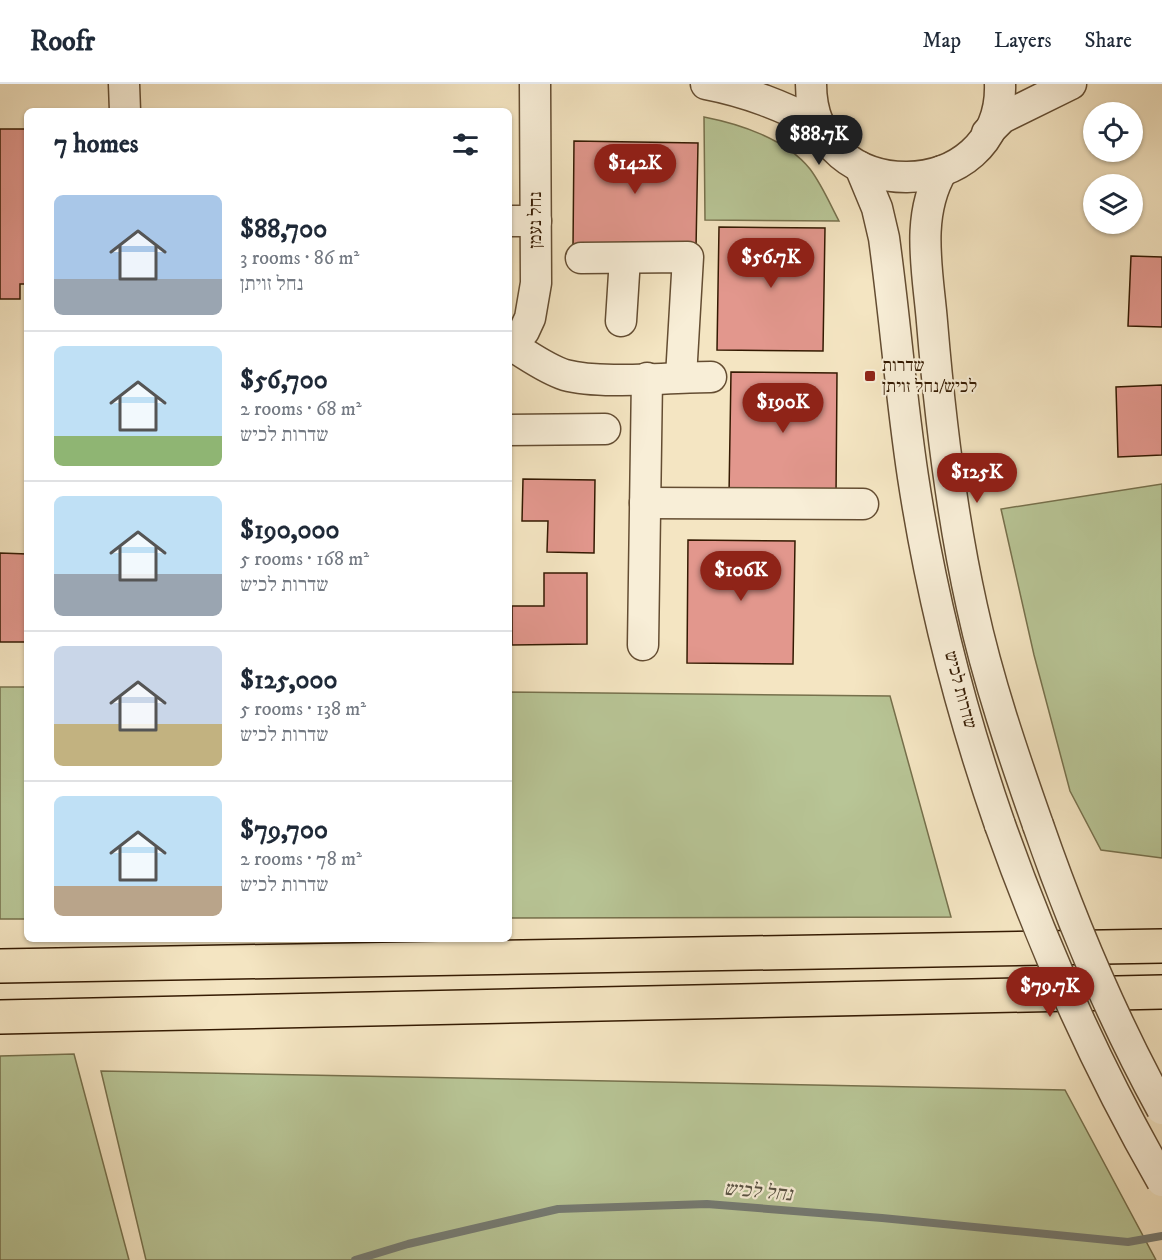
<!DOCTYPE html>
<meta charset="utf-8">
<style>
:root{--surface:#fff;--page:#f2f2f3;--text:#1f2937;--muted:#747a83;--line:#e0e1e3;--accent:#8f2418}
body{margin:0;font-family:"IM FELL DW Pica","Frank Ruhl Libre",serif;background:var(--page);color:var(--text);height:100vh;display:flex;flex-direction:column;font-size:22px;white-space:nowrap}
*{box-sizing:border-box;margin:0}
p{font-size:20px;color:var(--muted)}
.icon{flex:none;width:33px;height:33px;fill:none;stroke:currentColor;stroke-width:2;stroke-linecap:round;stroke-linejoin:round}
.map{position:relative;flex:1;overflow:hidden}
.drawer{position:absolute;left:24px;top:24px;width:488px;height:834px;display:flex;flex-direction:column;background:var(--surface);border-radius:9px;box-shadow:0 2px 4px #0004}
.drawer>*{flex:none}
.tools{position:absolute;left:1083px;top:18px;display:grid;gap:12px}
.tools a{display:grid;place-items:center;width:60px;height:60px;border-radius:50%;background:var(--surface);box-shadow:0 2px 4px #0004;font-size:30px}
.price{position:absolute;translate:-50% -51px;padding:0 14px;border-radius:21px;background:var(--accent);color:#fff;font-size:20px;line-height:39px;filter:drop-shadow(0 2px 3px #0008)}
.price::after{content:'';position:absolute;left:50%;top:36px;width:18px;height:14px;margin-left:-9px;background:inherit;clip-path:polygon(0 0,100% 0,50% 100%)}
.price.on{background:#222;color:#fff}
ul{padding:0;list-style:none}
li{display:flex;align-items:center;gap:18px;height:150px;padding:0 30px}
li+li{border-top:2px solid var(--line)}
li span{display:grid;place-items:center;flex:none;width:168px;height:120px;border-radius:9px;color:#555}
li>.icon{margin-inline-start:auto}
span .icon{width:72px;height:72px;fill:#fffc;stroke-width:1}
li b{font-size:26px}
h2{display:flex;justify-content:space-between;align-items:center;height:72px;padding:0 30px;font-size:26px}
header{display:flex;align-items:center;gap:36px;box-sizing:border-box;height:84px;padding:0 30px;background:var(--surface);border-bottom:2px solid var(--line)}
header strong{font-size:28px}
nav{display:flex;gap:33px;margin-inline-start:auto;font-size:21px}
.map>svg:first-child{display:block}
.green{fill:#b8c596;stroke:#76704c;stroke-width:1.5}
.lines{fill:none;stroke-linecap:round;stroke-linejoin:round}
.stream{stroke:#757b73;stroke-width:8}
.building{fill:#e2978d;stroke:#341a02;stroke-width:1.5}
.minor-casing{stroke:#644d32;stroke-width:33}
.highway-casing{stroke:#341a02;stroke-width:36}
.minor{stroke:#f8eed7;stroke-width:30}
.highway{stroke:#f4e5c2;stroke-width:33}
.minor-bridge-casing{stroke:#644d32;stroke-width:33;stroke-linecap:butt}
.minor-bridge{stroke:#f8eed7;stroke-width:30}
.poi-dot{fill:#8f2418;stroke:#f8eed7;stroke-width:2}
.labels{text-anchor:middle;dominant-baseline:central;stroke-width:4.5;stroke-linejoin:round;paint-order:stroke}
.street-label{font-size:18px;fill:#341a02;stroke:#f8eed7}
.poi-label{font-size:18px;fill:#341a02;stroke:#f8eed7;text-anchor:start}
.water-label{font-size:20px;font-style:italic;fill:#5a5344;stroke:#f8eed7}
</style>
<header>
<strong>Roofr</strong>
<nav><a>Map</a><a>Layers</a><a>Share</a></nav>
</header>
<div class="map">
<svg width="1162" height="1176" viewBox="0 0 1162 1176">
<rect width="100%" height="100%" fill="#f4e5c2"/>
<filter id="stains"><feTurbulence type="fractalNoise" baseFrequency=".00333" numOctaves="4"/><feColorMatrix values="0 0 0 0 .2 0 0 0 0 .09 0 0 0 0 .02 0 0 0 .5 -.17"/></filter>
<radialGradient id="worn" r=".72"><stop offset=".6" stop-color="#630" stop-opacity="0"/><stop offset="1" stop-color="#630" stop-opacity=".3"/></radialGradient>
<g class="green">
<path d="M704,33C740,40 786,55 810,85C822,101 830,120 839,137L705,136Z"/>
<path d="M1162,400V774L1101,766L1070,707L1034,571L1001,425Z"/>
<rect x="0" y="603" width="27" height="232"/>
<path d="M509,608L890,612L951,833L509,834Z"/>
<path d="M74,970L129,1176H0V972Z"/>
<path d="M101,987L1065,1006L1156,1176H146Z"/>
</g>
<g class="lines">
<path class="stream" d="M355,1176L408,1160L558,1125L707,1120L882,1134L1128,1158L1162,1152"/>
</g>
<g class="building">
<path d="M0,45H27V200H20V215H0Z"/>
<path d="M574,57L698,59L696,164L573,163Z"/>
<path d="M719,143L825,144L823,267L717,266Z"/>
<path d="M1131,172L1162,173V243L1128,242Z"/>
<path d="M731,288L837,289L836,412L729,411Z"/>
<path d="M1162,301V371L1118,373L1116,303Z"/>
<path d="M523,395L595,396L594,469L547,468L548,437H522Z"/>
<path d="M688,456L795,457L793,580L687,579Z"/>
<path d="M0,469L27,470V558H0Z"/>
<path d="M544,489H587V560L512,561V522H544Z"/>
</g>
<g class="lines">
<defs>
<g id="minor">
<path d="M124,0L125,27"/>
<path d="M706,0C748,8 782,22 820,41"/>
<path d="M811,0C811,126 1004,122 1000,0"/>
<path d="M987,49L1002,34L1071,0"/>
<path d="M860,83L877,124L884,154C895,234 901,314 913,393C931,511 961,629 1000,741"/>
<path d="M942,87C915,133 928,188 932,238C940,334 951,429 972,523C988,597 1013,670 1038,741"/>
<path d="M508,137H536"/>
<path d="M581,174L688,173L681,293"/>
<path d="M621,237L625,174"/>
<path d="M512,262C529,272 546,285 565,291C602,301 670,293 711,293"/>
<path d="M508,265L524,247L530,234L536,199L535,0"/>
<path d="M508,346L605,345"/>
<path d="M645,419L863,420"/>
<path d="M643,561L647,294"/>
</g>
<g id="highway">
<path d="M0,882L1162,862"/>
<path d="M0,933L1162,908"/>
</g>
</defs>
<use href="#minor" class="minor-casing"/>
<use href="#highway" class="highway-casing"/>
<use href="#minor" class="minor"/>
<use href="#highway" class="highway"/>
<defs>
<g id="minor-bridge">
<path d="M1000,741C1044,865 1097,984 1162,1097"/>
<path d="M1038,741C1072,839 1112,934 1162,1025"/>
</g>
</defs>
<use href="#minor-bridge" class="minor-bridge-casing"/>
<use href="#minor-bridge" class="minor-bridge"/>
</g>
<rect class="poi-dot" x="864" y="286" width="12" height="12" rx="3"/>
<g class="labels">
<g class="street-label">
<text transform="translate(536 136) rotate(-90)">נחל נעמן</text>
<text transform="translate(960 606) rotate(75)">שדרות לכיש</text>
</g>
<g class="poi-label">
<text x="882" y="282">שדרות<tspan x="882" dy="21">לכיש/נחל זויתן</tspan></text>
</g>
<g class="water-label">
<text transform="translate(758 1108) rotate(5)">נחל לכיש</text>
</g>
</g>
<rect width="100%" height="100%" filter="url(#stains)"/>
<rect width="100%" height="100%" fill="url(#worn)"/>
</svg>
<div class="tools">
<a><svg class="icon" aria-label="locate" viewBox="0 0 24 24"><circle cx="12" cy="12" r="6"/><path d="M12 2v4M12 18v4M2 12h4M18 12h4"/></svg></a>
<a><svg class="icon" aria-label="layers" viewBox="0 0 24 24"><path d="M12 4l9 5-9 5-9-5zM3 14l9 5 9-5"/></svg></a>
</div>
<b class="price on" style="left:819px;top:82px">$88.7K</b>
<b class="price" style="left:635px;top:111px">$142K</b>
<b class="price" style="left:771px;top:205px">$56.7K</b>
<b class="price" style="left:783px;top:350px">$190K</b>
<b class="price" style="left:977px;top:420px">$125K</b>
<b class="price" style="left:741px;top:518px">$106K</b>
<b class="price" style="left:1050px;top:934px">$79.7K</b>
<section class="drawer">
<h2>7 homes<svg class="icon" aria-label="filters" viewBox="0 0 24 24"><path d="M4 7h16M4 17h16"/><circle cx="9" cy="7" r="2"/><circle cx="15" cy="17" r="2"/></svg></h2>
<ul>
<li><span style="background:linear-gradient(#a9c7e8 70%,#9aa5b1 0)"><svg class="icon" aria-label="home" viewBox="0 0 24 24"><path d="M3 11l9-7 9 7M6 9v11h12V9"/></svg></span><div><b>$88,700</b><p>3 rooms · 86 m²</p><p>נחל זויתן</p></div></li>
<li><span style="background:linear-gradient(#bfe0f5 75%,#8fb573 0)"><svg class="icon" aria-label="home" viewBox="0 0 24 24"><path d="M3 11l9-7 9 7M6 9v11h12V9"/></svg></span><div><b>$56,700</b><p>2 rooms · 68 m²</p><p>שדרות לכיש</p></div></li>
<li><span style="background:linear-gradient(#bfe0f5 65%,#9aa5b1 0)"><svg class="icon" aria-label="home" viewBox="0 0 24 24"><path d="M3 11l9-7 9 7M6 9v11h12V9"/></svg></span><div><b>$190,000</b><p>5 rooms · 168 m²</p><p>שדרות לכיש</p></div></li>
<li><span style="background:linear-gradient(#c9d6e8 65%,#c2b280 0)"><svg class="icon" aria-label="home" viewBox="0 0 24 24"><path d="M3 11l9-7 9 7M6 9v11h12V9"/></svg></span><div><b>$125,000</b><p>5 rooms · 138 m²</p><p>שדרות לכיש</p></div></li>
<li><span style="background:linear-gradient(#bfe0f5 75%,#b9a48a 0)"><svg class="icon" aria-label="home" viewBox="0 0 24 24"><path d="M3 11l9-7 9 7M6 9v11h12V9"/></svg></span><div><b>$79,700</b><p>2 rooms · 78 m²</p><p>שדרות לכיש</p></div></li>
</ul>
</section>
</div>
